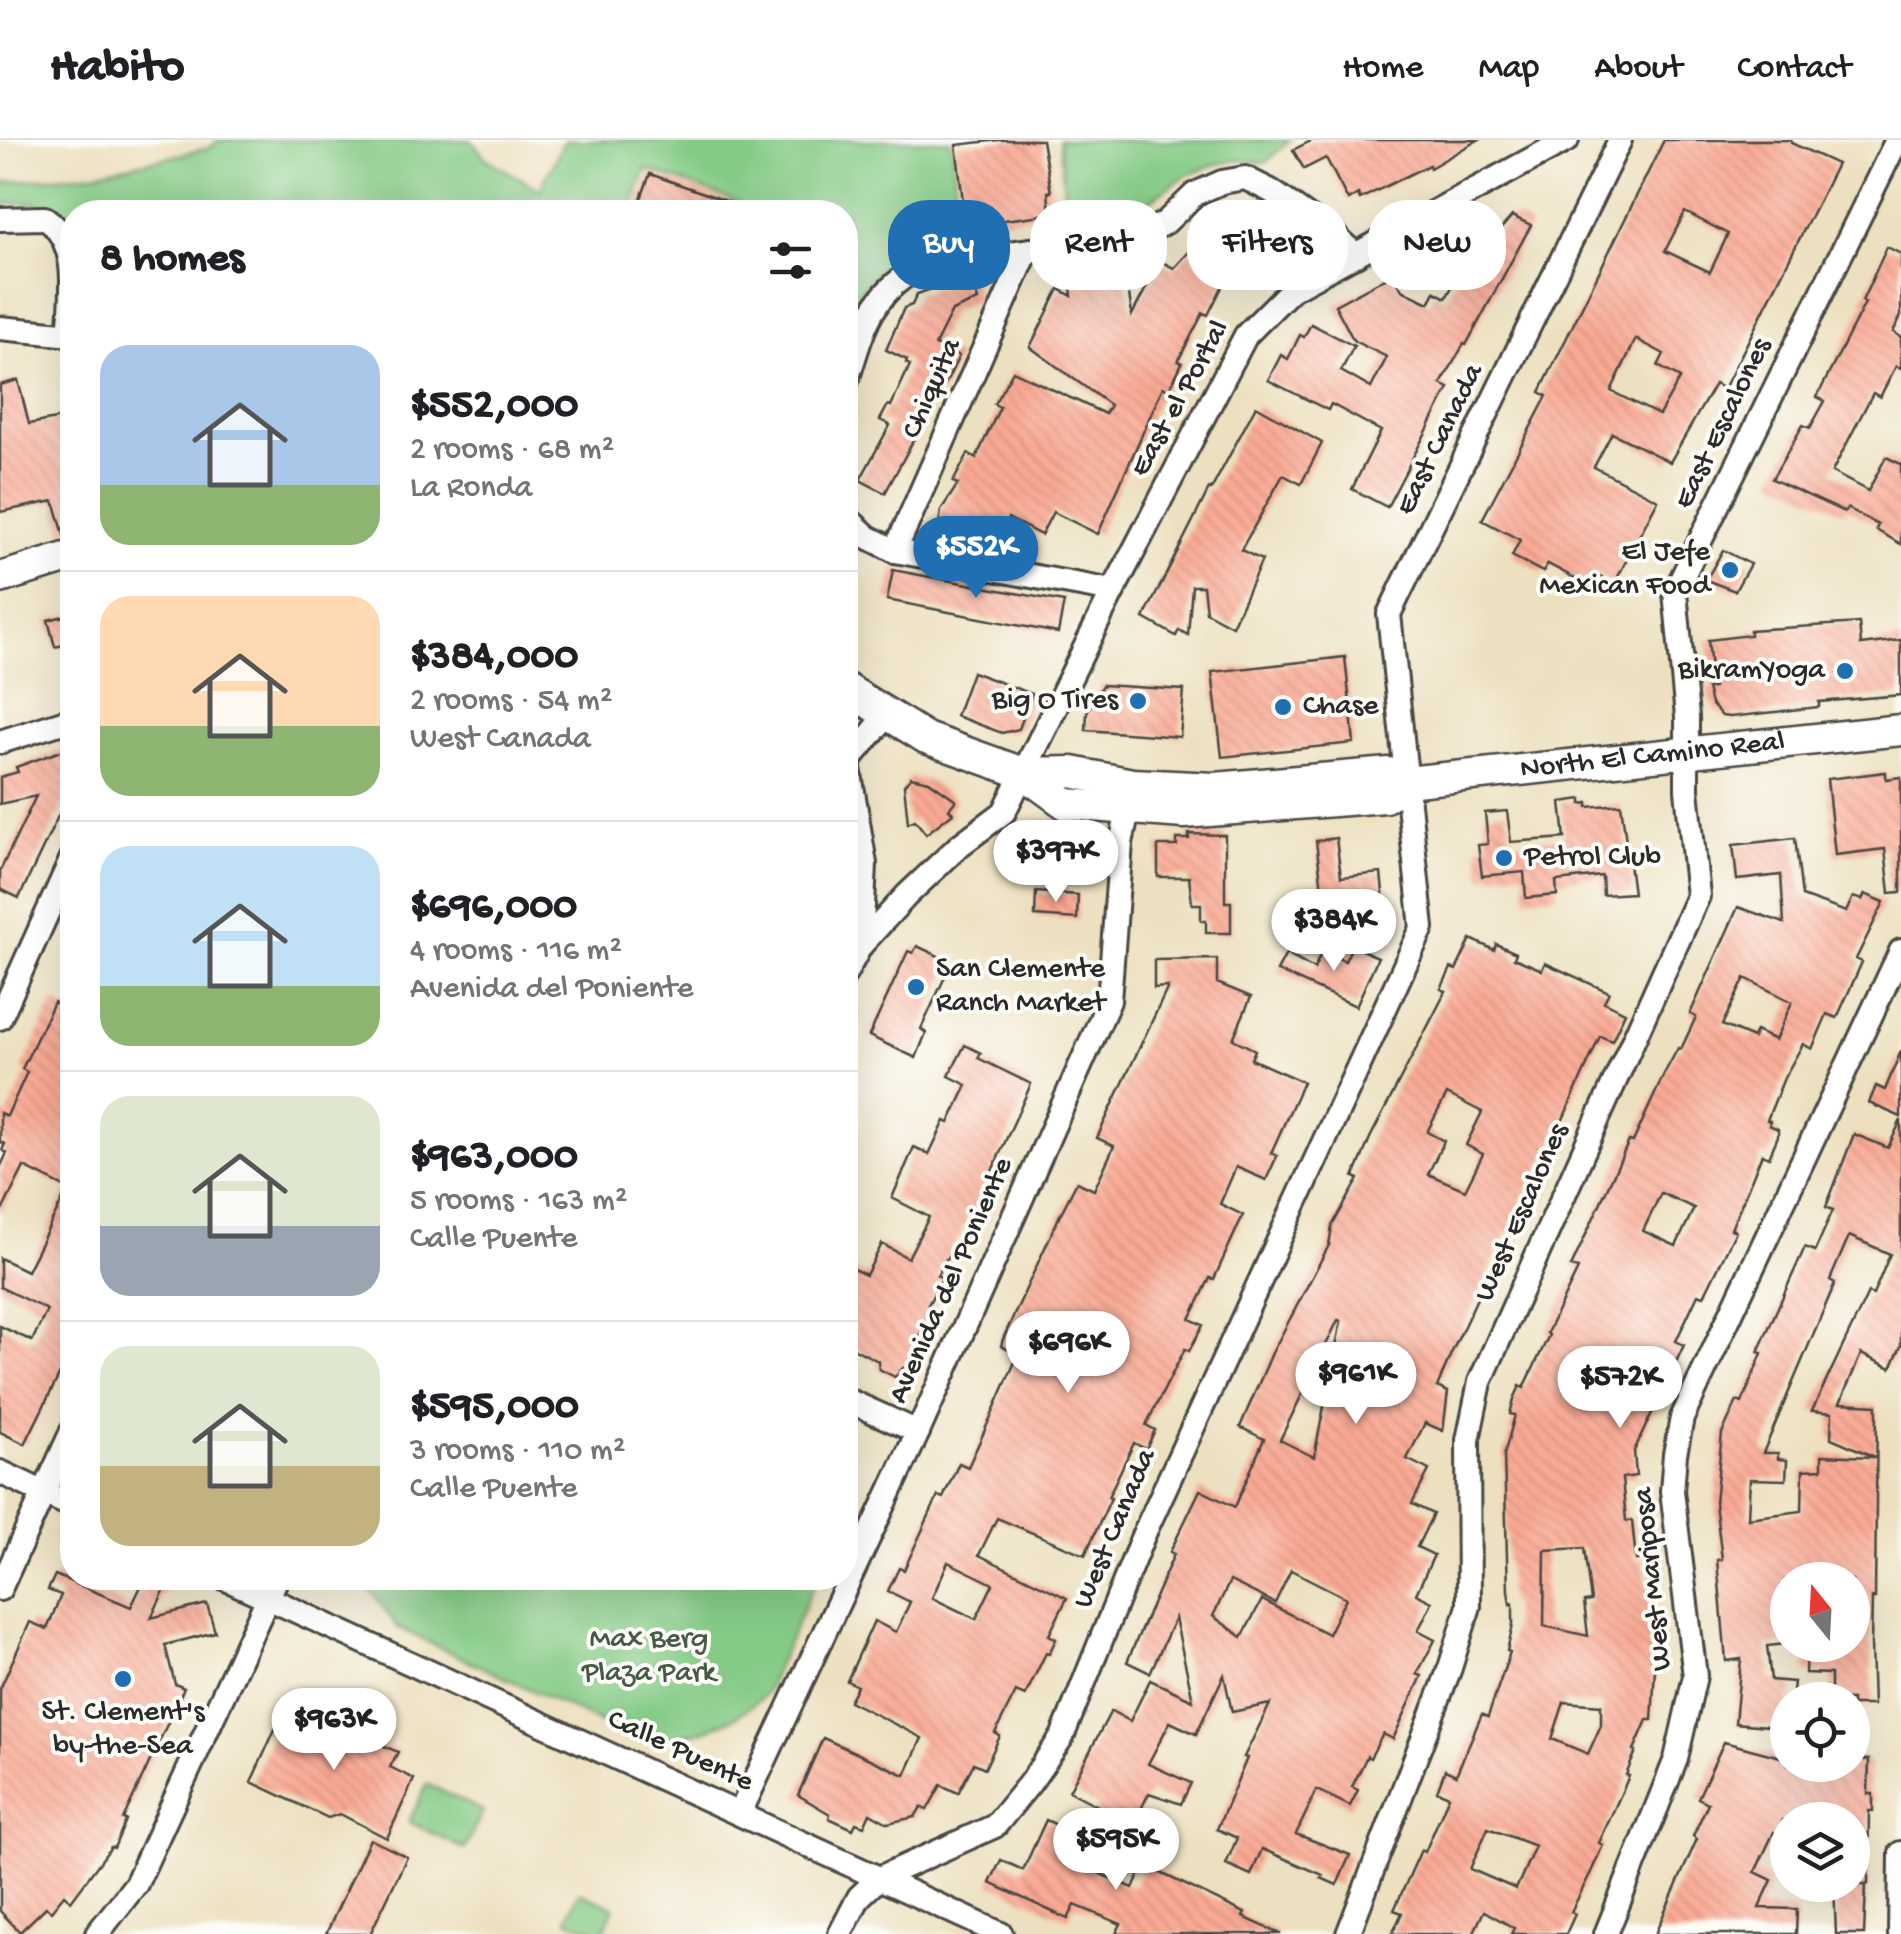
<!DOCTYPE html>
<meta charset="utf-8">
<style>
:root{--surface:#fff;--page:#f2f2f2;--text:#202124;--muted:#757577;--line:#e0e0e0;--accent:#1f6fb2}
body{margin:0;font-family:"Gochi Hand",sans-serif;background:var(--page);color:var(--text);height:100vh;display:flex;flex-direction:column;font-size:38px;white-space:nowrap}
*{box-sizing:border-box;margin:0}
p{font-size:32px;color:var(--muted)}
.icon{flex:none;width:55px;height:55px;fill:none;stroke:currentColor;stroke-width:2;stroke-linecap:round;stroke-linejoin:round}
.map{position:relative;flex:1;overflow:hidden}
.panel{position:absolute;left:60px;top:60px;width:798px;height:1390px;display:flex;flex-direction:column;background:var(--surface);border-radius:40px;box-shadow:0 10px 40px #0002}
.panel>*{flex:none}
.banner{position:absolute;left:888px;top:60px;width:862px;height:90px;display:flex;gap:20px}
.needle{width:65px;rotate:342deg}
.buttons{position:absolute;left:1770px;top:1422px;display:grid;gap:20px}
.buttons a{display:grid;place-items:center;width:100px;height:100px;border-radius:50%;background:var(--surface);box-shadow:0 10px 40px #0002;font-size:50px}
.price{position:absolute;translate:-50% -85px;padding:0 22px;border-radius:35px;background:#fff;color:#222;font-size:32px;line-height:65px;filter:drop-shadow(0 2px 5px #0008)}
.price::after{content:'';position:absolute;left:50%;top:60px;width:30px;height:22px;margin-left:-15px;background:inherit;clip-path:polygon(0 0,100% 0,50% 100%)}
.price.active{background:var(--accent);color:#fff}
ul{padding:0;list-style:none}
li{display:flex;align-items:center;gap:30px;height:250px;padding:0 40px}
li+li{border-top:2px solid var(--line)}
li span{display:grid;place-items:center;flex:none;width:280px;height:200px;border-radius:30px;color:#555}
li>.icon{margin-inline-start:auto}
span .icon{width:120px;height:120px;fill:#fffc;stroke-width:1}
li b{font-size:42px}
h2{display:flex;justify-content:space-between;align-items:center;height:120px;padding:0 40px;font-size:42px}
.tag{padding:0 35px;border-radius:40px;background:var(--surface);box-shadow:0 10px 40px #0002;font-size:35px;line-height:90px}
.tag.active{background:var(--accent);color:#fff}
header{display:flex;align-items:center;gap:60px;box-sizing:border-box;height:140px;padding:0 50px;background:var(--surface);border-bottom:2px solid var(--line)}
header strong{font-size:48px}
nav{display:flex;gap:55px;margin-inline-start:auto;font-size:35px}
.map>svg:first-child{display:block}
.green{fill:#85cb86;stroke:#587b58;stroke-width:2.5}
.building{fill:url(#building-back-hatch);fill-rule:evenodd}
.lines{fill:none;stroke-linecap:round;stroke-linejoin:round}
.minor-casing{stroke:#484641;stroke-width:28}
.major-casing{stroke:#484641;stroke-width:35}
.minor{stroke:#fff;stroke-width:22}
.major{stroke:#fff;stroke-width:30}
.poi-dot{fill:#1f6fb2;stroke:#fdfcf7;stroke-width:4}
.labels{text-anchor:middle;dominant-baseline:central;stroke-width:8;stroke-linejoin:round;paint-order:stroke}
.street-label{font-size:30px;fill:#2b2b2b;stroke:#fdfcf7}
.poi-label{font-size:30px;fill:#2b2b2b;stroke:#fdfcf7;text-anchor:end}
.park-label{font-size:30px;fill:#465b46;stroke:#fdfcf7}
</style>
<header>
<strong>Habito</strong>
<nav><a>Home</a><a>Map</a><a>About</a><a>Contact</a></nav>
</header>
<div class="map">
<svg width="1901" height="1794" viewBox="0 0 1901 1794">
<defs>
<pattern id="building-back-hatch" width="6" height="6" patternUnits="userSpaceOnUse" patternTransform="scale(2.5)"><rect width="6" height="6" fill="#faaa94"/><path d="M-1 5l2 2M0 0l6 6M5-1l2 2" fill="none" stroke="#d69280"/></pattern>
</defs>
<rect width="100%" height="100%" fill="#fdfcf7"/>
<filter id="ink" filterUnits="userSpaceOnUse"><feTurbulence type="fractalNoise" baseFrequency=".01" numOctaves="2"/><feDisplacementMap in="SourceGraphic" scale="20" xChannelSelector="R" yChannelSelector="G"/><feConvolveMatrix kernelMatrix="1 2 1 2 8 2 1 2 1" color-interpolation-filters="sRGB"/></filter>
<filter id="wash" filterUnits="userSpaceOnUse"><feTurbulence type="fractalNoise" baseFrequency=".0048" numOctaves="4" result="noise"/><feDisplacementMap in="SourceGraphic" scale="40" xChannelSelector="R" yChannelSelector="G"/><feGaussianBlur stdDeviation="2.25" result="paint"/><feColorMatrix in="noise" values="0 0 0 0 0 0 0 0 0 0 0 0 0 0 0 0 0 1.4 0 .05"/><feComposite in="paint" operator="in"/></filter>
<g filter="url(#wash)">
<rect width="100%" height="100%" fill="#ede0c0"/>
<g class="green">
<path d="M218,0H471L487,19L540,50L565,0H951L960,94C904,112 878,120 845,172V72H736L738,62L646,29L630,72H72V77L38,63L0,64V43L95,33L210,8Z"/>
<path d="M1059,0H1290L1265,23L1238,20L1213,25L1185,36L1121,80L1067,81Z"/>
<path d="M362,1438H817L764,1556L737,1576L706,1590L670,1598H634L398,1488Z"/>
<path d="M427,1644L483,1671L465,1709L409,1682Z"/>
<path d="M579,1752L614,1767L602,1794L567,1779Z"/>
</g>
<g id="blocks">
<g class="building">
<path d="M999,0H1042L1051,52H1048L1050,74L966,85L956,5Z"/>
<path d="M1313,0H1478L1430,28L1429,25L1360,59L1358,54L1348,60L1326,18L1304,29L1293,10Z"/>
<path d="M1664,0H1791V3L1837,24L1724,249L1715,244L1670,322L1612,293L1594,327L1658,360L1614,444L1594,434L1588,445L1548,424L1543,432L1512,416L1520,400L1482,380L1547,256L1540,252ZM1685,72L1728,94L1710,132L1665,111ZM1636,199L1664,214L1658,226L1680,238L1659,275L1611,251Z"/>
<path d="M650,34L752,70L751,72H636Z"/>
<path d="M1229,68L1241,78L1251,68L1266,80L1269,77L1281,85L1279,88L1289,96L1276,112L1270,110L1261,121L1257,117L1237,140L1226,139L1208,175L1203,173L1178,221L1182,223L1169,250L1163,247L1098,394L1053,372L1041,395L1008,378L1002,406L938,392L941,370L958,344L953,342L968,314L976,318L1000,267L994,264L1013,231L1105,274L1110,265L1030,207L1059,149L1072,156L1069,132L1082,131L1081,125L1124,119L1132,175L1160,121L1174,128L1190,111L1199,119L1222,92L1208,79Z"/>
<path d="M1512,76L1531,85L1466,205L1464,204L1441,244L1449,248L1387,367L1352,349L1381,291L1331,264L1328,270L1268,240L1281,215L1288,219L1300,195L1304,197L1311,184L1354,206L1341,231L1371,248L1387,217L1354,201L1335,165L1393,134L1402,150L1429,163L1435,152L1446,158L1467,119L1460,115L1469,98L1485,101L1492,88L1498,92Z"/>
<path d="M1887,107L1901,114V176L1893,192L1901,197V228L1896,226L1880,257L1873,253L1832,332L1868,351L1886,317L1901,324V404L1876,390L1878,385L1847,368L1844,372L1772,339L1803,285L1810,288L1825,261L1817,257L1865,163L1862,161Z"/>
<path d="M970,136L978,160L952,171L935,205L959,216L942,251L936,248L911,305L885,353L860,340L890,285L880,280L888,265L891,266L910,225L906,223L907,220L886,210L904,168L912,165L917,154Z"/>
<path d="M18,240L29,284L72,276V398H65L54,361L0,372V245Z"/>
<path d="M1256,266L1322,303L1301,344L1283,335L1241,410L1262,420L1232,486L1206,472L1203,446H1192L1188,495L1179,490L1176,496L1144,478L1209,349L1211,350Z"/>
<path d="M1723,410L1750,424L1735,451L1706,440Z"/>
<path d="M893,430L1064,462L1058,493L887,460Z"/>
<path d="M72,474V503L55,507L48,480Z"/>
<path d="M1859,483L1861,505L1901,500V555L1819,562V567L1730,577L1722,576L1711,564L1707,549L1713,548L1708,500L1750,495V490Z"/>
<path d="M1345,517L1354,603L1222,617L1212,532Z"/>
<path d="M972,532L1032,554L1019,589L1002,593L956,576Z"/>
<path d="M1102,545L1184,550L1180,597L1086,590L1087,572Z"/>
<path d="M72,607V647L19,758L0,749V731L36,656L0,664V637L18,632L16,627Z"/>
<path d="M1886,632V639L1901,637V752L1890,753L1885,709L1835,715L1827,639Z"/>
<path d="M911,637L929,641L956,660L949,669L953,673L926,694L915,680L908,683L904,645Z"/>
<path d="M1582,659V664L1588,663V667L1621,664L1633,753L1603,755L1602,736L1556,741L1557,755L1526,758L1524,732L1482,736L1478,705L1488,704L1485,673L1507,671L1511,702L1565,698L1561,662Z"/>
<path d="M1189,694L1225,695V762H1231V793H1206V781H1201V764H1192L1189,737H1158V706H1177V699H1189Z"/>
<path d="M1336,698L1341,737L1381,733L1384,762L1328,768V764L1324,765L1316,701Z"/>
<path d="M1795,698L1802,756L1846,772L1853,757L1862,760L1865,754L1884,762L1856,819L1862,822L1837,878L1827,874L1812,909L1803,904L1784,938L1767,980L1770,981L1769,985L1778,989V996L1769,1017L1762,1014L1731,1089L1736,1091L1704,1156L1698,1154L1676,1201L1684,1205L1634,1311L1636,1336L1622,1338L1626,1381H1632L1636,1420L1643,1419L1651,1463L1655,1528L1652,1580H1647L1634,1610L1636,1611L1626,1635L1629,1636L1599,1703L1603,1705L1592,1730L1571,1772L1575,1774L1566,1794H1511L1514,1788L1484,1771L1473,1794H1392L1402,1773L1394,1770L1421,1710L1425,1712L1449,1656L1437,1651L1445,1630L1456,1635L1482,1574L1488,1577L1510,1512L1507,1511L1513,1485V1463L1510,1464L1508,1451L1504,1315L1515,1275L1510,1274L1514,1259L1520,1246L1524,1248L1549,1195L1547,1193L1578,1129L1571,1127L1629,1001L1633,1002L1664,934L1678,908L1681,909L1696,877L1690,874L1738,767L1784,783L1781,735L1737,740L1733,705ZM1745,838L1792,862L1775,900L1756,891L1753,898L1722,885ZM1661,1053L1694,1068L1676,1106L1643,1091ZM1584,1408L1591,1461L1584,1462L1588,1496L1544,1486L1545,1410ZM1564,1562L1601,1565V1585L1588,1614L1552,1599ZM1488,1688L1535,1706L1516,1749L1470,1729Z"/>
<path d="M1036,752L1078,755L1077,779L1035,776Z"/>
<path d="M1471,799L1494,810L1496,804L1516,813L1514,818L1542,830L1545,823L1609,852L1604,862L1625,872L1612,901L1600,896L1548,1013L1516,1074L1519,1075L1511,1093L1508,1092L1450,1216L1437,1247L1448,1252L1443,1291L1425,1283L1407,1319L1429,1330L1412,1364L1433,1374L1417,1407L1434,1415L1416,1454L1432,1462L1418,1491L1435,1500L1417,1534L1422,1536L1393,1599L1383,1594L1370,1618L1367,1616L1352,1647L1358,1650L1350,1666L1317,1650L1296,1694L1350,1715L1337,1745L1321,1738L1323,1735L1262,1709L1251,1735L1226,1724L1237,1698L1217,1689L1247,1618L1244,1617L1270,1564L1232,1572L1224,1535L1196,1594L1170,1582L1148,1624L1191,1643L1181,1664L1149,1653L1130,1691L1095,1674L1098,1666L1069,1651L1111,1571L1130,1581L1150,1540L1193,1560L1175,1478L1150,1533L1127,1522L1174,1414L1170,1412L1200,1350L1235,1367L1264,1299L1240,1287L1272,1213L1329,1105L1332,1086L1359,1039L1354,1037L1370,998L1446,851L1441,849L1451,828L1456,830ZM1447,954L1482,972L1466,1005L1483,1014L1465,1050L1428,1034L1444,1001L1427,992ZM1338,1180L1341,1181L1314,1317L1280,1300ZM1291,1430L1346,1458L1328,1494L1262,1460L1242,1497L1213,1476L1230,1441L1275,1463Z"/>
<path d="M917,806L945,819L942,825L949,828L921,889L926,893L916,918L869,896L908,811L913,813Z"/>
<path d="M1352,806L1378,817L1356,866L1277,831L1286,814L1314,829L1322,811L1345,821Z"/>
<path d="M1217,819V843L1251,857L1233,899L1255,910L1251,919L1303,942L1271,1013L1277,1016L1266,1040L1236,1027L1220,1064L1243,1075L1214,1139L1210,1138L1190,1179L1203,1185L1189,1211L1185,1209L1146,1285L1155,1290L1146,1309L1134,1303L1108,1357L1111,1358L1085,1415L997,1378L979,1415L1067,1458L1049,1495L1056,1499L1049,1514L1046,1513L1025,1556L1016,1552L995,1593L1000,1596L985,1628L974,1623L958,1653L941,1645L927,1670L921,1667L915,1677L888,1683L870,1673L864,1686L856,1683L853,1689L829,1678L830,1674L798,1655L823,1598L905,1635L922,1598L849,1561L857,1546L847,1541L874,1481L896,1492L910,1462L888,1451L899,1428L904,1430L938,1356L943,1358L959,1323L968,1327L988,1283L1018,1215L1001,1206L1003,1199L1060,1075L1077,1042L1094,1050L1114,1006L1097,998L1168,847L1154,848V820ZM948,1422L993,1444L976,1479L932,1458Z"/>
<path d="M54,862L72,872V1209L25,1304L0,1292V1186L32,1201L47,1170L0,1147V1118L27,1131L68,1049L24,1027L0,1075V1028L7,1013L2,1010L5,1004L0,1002V973L7,976L27,932L22,929Z"/>
<path d="M965,905L981,913L978,918L1031,944L975,1069L937,1135L942,1138L928,1165L934,1168L916,1202L919,1204L906,1230L903,1228L895,1237L879,1229L878,1221L845,1204V1125L866,1135L882,1104L908,1118L929,1077L892,1058L914,1007L929,1014L945,981L949,983L967,945L949,936Z"/>
<path d="M1901,911V977L1869,963L1876,946L1885,950Z"/>
<path d="M1901,980V1206L1891,1228L1861,1214L1840,1263L1877,1265L1875,1458H1872L1871,1505L1873,1565H1852V1560H1831V1534L1805,1533L1806,1505H1852V1440H1785V1446H1781L1786,1504L1767,1506L1771,1540L1794,1542L1792,1560H1788V1588L1735,1583L1741,1519L1726,1521L1717,1420L1722,1419L1715,1363L1722,1293L1737,1261L1742,1263L1762,1213L1758,1212L1805,1107L1815,1111L1833,1070L1826,1067L1854,994L1888,1008ZM1849,1096L1890,1114L1873,1155L1868,1153L1812,1271L1832,1273L1831,1298L1875,1317L1822,1315V1329L1803,1330L1802,1371L1748,1378L1750,1339L1786,1340L1787,1320L1778,1319V1313H1763L1835,1143L1830,1140Z"/>
<path d="M55,1435L131,1467L145,1438L166,1447L151,1478L207,1464L215,1492L165,1505L175,1544L184,1548L123,1679L126,1680L114,1708L111,1707L71,1761L64,1755L51,1771L46,1767L20,1792L0,1771V1549L30,1482L47,1489L61,1455L48,1450Z"/>
<path d="M283,1572L314,1587L318,1577L398,1612L390,1627L414,1639L387,1698L340,1674L328,1678L251,1642Z"/>
<path d="M1724,1602L1788,1619V1625H1852V1619L1869,1620L1868,1654H1873V1671H1869L1868,1744H1852V1680H1783L1777,1693L1774,1692L1755,1732L1772,1740L1759,1768L1797,1769L1796,1794H1655L1697,1699L1693,1696L1708,1663L1698,1658Z"/>
<path d="M1046,1680L1070,1691L1067,1697L1096,1711L1088,1727L1091,1730L1133,1748L1144,1725L1245,1773L1243,1777L1281,1794H1116L1121,1784L1075,1765L1068,1779L990,1743L1001,1720L1023,1730Z"/>
<path d="M370,1699L407,1717L370,1794H326Z"/>
<path d="M1834,1745H1866L1864,1794H1836Z"/>
</g>
</g>
</g>
<g filter="url(#ink)">
<use href="#blocks" fill-opacity="0" stroke="#484641" stroke-width="2.5"/>
<g class="lines">
<defs>
<g id="minor">
<path d="M0,79L45,78C81,103 72,156 69,195"/>
<path d="M0,188L72,195"/>
<path d="M845,247C863,191 869,150 927,124L1142,95L1166,82L1195,54L1222,42L1245,38L1271,51L1330,92L1356,115"/>
<path d="M845,376L868,397L895,411L1113,451"/>
<path d="M895,411L1027,111"/>
<path d="M0,602L72,579"/>
<path d="M861,805L865,724L848,622L886,576"/>
<path d="M845,834L861,805L907,755L960,705L1004,672L1113,451L1246,195L1292,149L1567,0"/>
<path d="M0,878L72,718"/>
<path d="M845,1259L918,1292"/>
<path d="M0,1332L72,1366"/>
<path d="M224,1438L1001,1794"/>
<path d="M0,1449L72,1291"/>
<path d="M740,1673L918,1292L1109,861L1121,703L1128,671"/>
<path d="M97,1794L136,1744L277,1438"/>
<path d="M840,1794L859,1757L879,1738L995,1686L1030,1643L1062,1597L1143,1396L1422,788L1389,474L1620,0"/>
<path d="M1348,1794L1450,1528L1469,1466L1468,1300L1480,1242L1698,756L1687,650V577L1675,452L1897,0"/>
<path d="M1606,1794L1676,1619L1695,1536L1672,1351L1675,1314L1682,1278L1901,811"/>
<path d="M1900,1794L1901,1713"/>
</g>
<g id="major">
<path d="M0,438L72,416"/>
<path id="s1" d="M845,548L926,598L1023,633L1066,664L1184,673L1385,657L1406,642L1901,590"/>
<path d="M1023,633L1072,632L1132,644L1215,648L1389,633L1406,642"/>
</g>
</defs>
<use href="#minor" class="minor-casing"/>
<use href="#major" class="major-casing"/>
<use href="#minor" class="minor"/>
<use href="#major" class="major"/>
</g>
</g>
<g class="poi-dot">
<circle cx="1730" cy="430" r="10"/>
<circle cx="1845" cy="531" r="10"/>
<circle cx="1138" cy="561" r="10"/>
<circle cx="1283" cy="567" r="10"/>
<circle cx="1504" cy="718" r="10"/>
<circle cx="916" cy="847" r="10"/>
<circle cx="123" cy="1539" r="10"/>
</g>
<g class="labels">
<g class="street-label">
<text transform="translate(933 249) rotate(-66)">Chiquita</text>
<text transform="translate(1181 259) rotate(-61)">East el Portal</text>
<text transform="translate(1724 284) rotate(-64)">East Escalones</text>
<text transform="translate(1441 300) rotate(-64)">East Canada</text>
<text stroke="none"><textPath href="#s1" startOffset="845">North El Camino Real</textPath></text>
<text transform="translate(1523 1073) rotate(-66)">West Escalones</text>
<text transform="translate(952 1141) rotate(-66)">Avenida del Poniente</text>
<text transform="translate(1116 1389) rotate(-67)">West Canada</text>
<text transform="translate(1654 1439) rotate(-96)">West Mariposa</text>
<text transform="translate(680 1612) rotate(25)">Calle Puente</text>
</g>
<g class="poi-label">
<text x="1710" y="413">El Jefe<tspan x="1710" dy="34">Mexican Food</tspan></text>
<text x="1825" y="531">BikramYoga</text>
<text x="1118" y="561">Big O Tires</text>
<text x="1303" y="567" text-anchor="start">Chase</text>
<text x="1524" y="718" text-anchor="start">Petrol Club</text>
<text x="936" y="830" text-anchor="start">San Clemente<tspan x="936" dy="34">Ranch Market</tspan></text>
<text x="123" y="1573" text-anchor="middle">St. Clement's<tspan x="123" dy="34">by-the-Sea</tspan></text>
</g>
<g class="park-label">
<text x="649" y="1500">Max Berg<tspan x="649" dy="34">Plaza Park</tspan></text>
</g>
</g>
</svg>
<div class="buttons">
<a><svg class="needle" viewBox="-14 -14 28 28"><path d="M0-13l5 13h-10z" fill="#e53935"/><path d="M0 13l5-13h-10z" fill="#757577"/></svg></a>
<a><svg class="icon" aria-label="locate" viewBox="0 0 24 24"><circle cx="12" cy="12" r="6"/><path d="M12 2v4M12 18v4M2 12h4M18 12h4"/></svg></a>
<a><svg class="icon" aria-label="layers" viewBox="0 0 24 24"><path d="M12 4l9 5-9 5-9-5zM3 14l9 5 9-5"/></svg></a>
</div>
<b class="price active" style="left:976px;top:461px">$552K</b>
<b class="price" style="left:1056px;top:765px">$397K</b>
<b class="price" style="left:1334px;top:834px">$384K</b>
<b class="price" style="left:1068px;top:1256px">$696K</b>
<b class="price" style="left:1356px;top:1287px">$961K</b>
<b class="price" style="left:1620px;top:1291px">$572K</b>
<b class="price" style="left:334px;top:1633px">$963K</b>
<b class="price" style="left:1116px;top:1753px">$595K</b>
<div class="banner">
<a class="tag active">Buy</a>
<a class="tag">Rent</a>
<a class="tag">Filters</a>
<a class="tag">New</a>
</div>
<section class="panel">
<h2>8 homes<svg class="icon" aria-label="filters" viewBox="0 0 24 24"><path d="M4 7h16M4 17h16"/><circle cx="9" cy="7" r="2"/><circle cx="15" cy="17" r="2"/></svg></h2>
<ul>
<li><span style="background:linear-gradient(#a9c7e8 70%,#8fb573 0)"><svg class="icon" aria-label="home" viewBox="0 0 24 24"><path d="M3 11l9-7 9 7M6 9v11h12V9"/></svg></span><div><b>$552,000</b><p>2 rooms · 68 m²</p><p>La Ronda</p></div></li>
<li><span style="background:linear-gradient(#ffd9b3 65%,#8fb573 0)"><svg class="icon" aria-label="home" viewBox="0 0 24 24"><path d="M3 11l9-7 9 7M6 9v11h12V9"/></svg></span><div><b>$384,000</b><p>2 rooms · 54 m²</p><p>West Canada</p></div></li>
<li><span style="background:linear-gradient(#bfe0f5 70%,#8fb573 0)"><svg class="icon" aria-label="home" viewBox="0 0 24 24"><path d="M3 11l9-7 9 7M6 9v11h12V9"/></svg></span><div><b>$696,000</b><p>4 rooms · 116 m²</p><p>Avenida del Poniente</p></div></li>
<li><span style="background:linear-gradient(#dfe7d0 65%,#9aa5b1 0)"><svg class="icon" aria-label="home" viewBox="0 0 24 24"><path d="M3 11l9-7 9 7M6 9v11h12V9"/></svg></span><div><b>$963,000</b><p>5 rooms · 163 m²</p><p>Calle Puente</p></div></li>
<li><span style="background:linear-gradient(#dfe7d0 60%,#c2b280 0)"><svg class="icon" aria-label="home" viewBox="0 0 24 24"><path d="M3 11l9-7 9 7M6 9v11h12V9"/></svg></span><div><b>$595,000</b><p>3 rooms · 110 m²</p><p>Calle Puente</p></div></li>
</ul>
</section>
</div>
